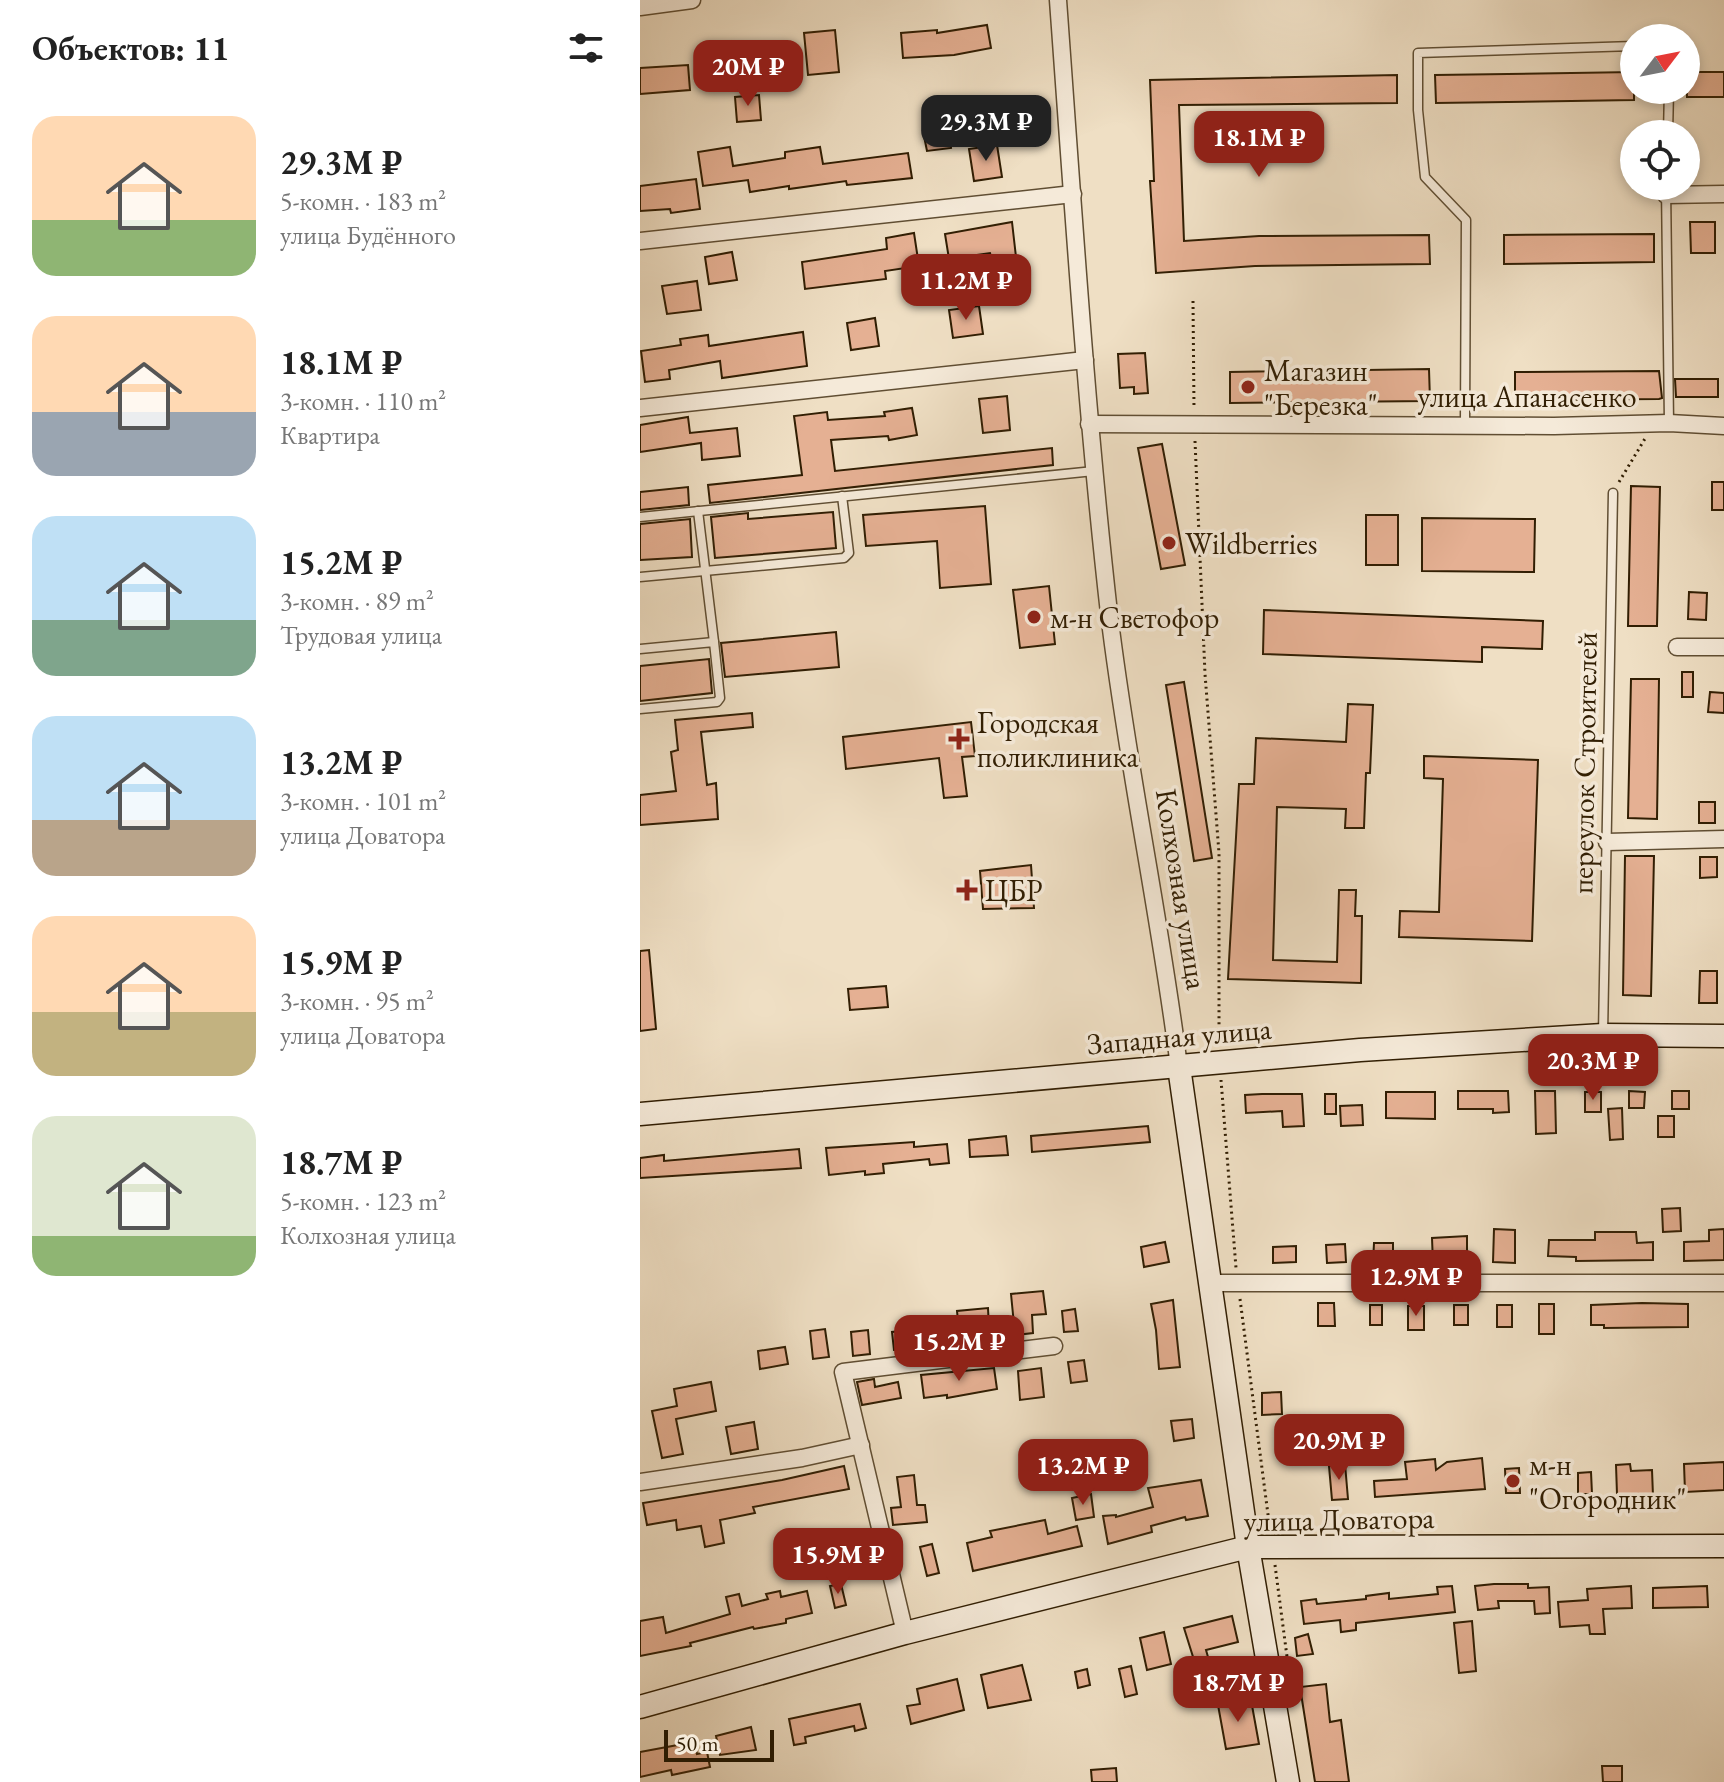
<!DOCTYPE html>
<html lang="ru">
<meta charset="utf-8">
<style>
:root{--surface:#fff;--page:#f6f6f6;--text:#222;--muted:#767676;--accent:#8f2418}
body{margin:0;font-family:"EB Garamond",serif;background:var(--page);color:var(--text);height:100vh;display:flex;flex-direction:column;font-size:30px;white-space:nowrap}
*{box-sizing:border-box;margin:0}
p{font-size:26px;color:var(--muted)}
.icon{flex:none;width:44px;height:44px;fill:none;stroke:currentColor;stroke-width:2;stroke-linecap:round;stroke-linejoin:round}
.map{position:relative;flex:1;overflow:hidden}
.side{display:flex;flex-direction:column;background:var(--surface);width:640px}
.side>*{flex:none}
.needle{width:52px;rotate:58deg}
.tools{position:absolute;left:980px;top:24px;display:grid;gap:16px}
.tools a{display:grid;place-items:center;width:80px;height:80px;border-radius:50%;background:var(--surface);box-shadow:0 4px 12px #0003;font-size:40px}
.scale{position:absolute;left:24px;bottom:20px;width:110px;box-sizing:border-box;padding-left:8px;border:4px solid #311e03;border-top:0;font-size:22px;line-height:28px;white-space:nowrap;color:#311e03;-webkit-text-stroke:6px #f5ead9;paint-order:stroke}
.price{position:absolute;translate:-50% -68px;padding:0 18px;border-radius:16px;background:var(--accent);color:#fff;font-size:26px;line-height:52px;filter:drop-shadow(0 2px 4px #0008)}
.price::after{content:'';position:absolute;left:50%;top:48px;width:24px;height:18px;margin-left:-12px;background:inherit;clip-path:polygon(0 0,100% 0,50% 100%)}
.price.current{background:#222;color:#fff}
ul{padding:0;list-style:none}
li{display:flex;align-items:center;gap:24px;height:200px;padding:0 32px}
li span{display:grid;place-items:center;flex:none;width:224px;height:160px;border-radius:24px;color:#555}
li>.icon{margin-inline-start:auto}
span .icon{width:96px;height:96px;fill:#fffc;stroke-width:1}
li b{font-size:34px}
h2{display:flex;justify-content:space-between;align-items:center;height:96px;padding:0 32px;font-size:34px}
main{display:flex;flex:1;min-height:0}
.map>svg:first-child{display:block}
.building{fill:#e5b093;stroke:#311e03;stroke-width:2}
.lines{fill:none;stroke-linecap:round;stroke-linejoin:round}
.lane-casing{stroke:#604e33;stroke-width:11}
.street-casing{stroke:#604e33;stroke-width:19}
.secondary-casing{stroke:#311e03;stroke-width:25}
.path{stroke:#311e03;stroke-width:3;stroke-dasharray:2 4;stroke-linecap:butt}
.lane{stroke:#f5ead9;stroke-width:8}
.street{stroke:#f5ead9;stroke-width:16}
.secondary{stroke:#f5ead9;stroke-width:22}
.poi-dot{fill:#8f2418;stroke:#f5ead9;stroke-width:3}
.labels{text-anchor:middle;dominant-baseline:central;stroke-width:7;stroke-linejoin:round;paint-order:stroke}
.poi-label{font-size:30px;fill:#311e03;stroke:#f5ead9;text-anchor:start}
.street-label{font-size:30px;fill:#311e03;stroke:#f5ead9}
</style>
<main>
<section class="side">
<h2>Объектов: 11<svg class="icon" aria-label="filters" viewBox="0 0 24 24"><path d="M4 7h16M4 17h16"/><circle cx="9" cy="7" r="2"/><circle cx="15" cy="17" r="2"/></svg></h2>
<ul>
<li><span style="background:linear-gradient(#ffd9b3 65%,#8fb573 0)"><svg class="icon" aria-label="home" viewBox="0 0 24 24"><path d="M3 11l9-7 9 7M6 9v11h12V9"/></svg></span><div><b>29.3M ₽</b><p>5-комн. · 183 m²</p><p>улица Будённого</p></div></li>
<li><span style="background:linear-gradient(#ffd9b3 60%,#9aa5b1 0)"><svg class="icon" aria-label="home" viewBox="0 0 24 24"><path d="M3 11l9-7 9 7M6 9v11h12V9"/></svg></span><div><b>18.1M ₽</b><p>3-комн. · 110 m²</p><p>Квартира</p></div></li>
<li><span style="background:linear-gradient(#bfe0f5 65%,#7fa58c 0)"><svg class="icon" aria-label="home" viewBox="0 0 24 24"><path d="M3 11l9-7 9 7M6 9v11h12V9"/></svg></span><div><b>15.2M ₽</b><p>3-комн. · 89 m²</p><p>Трудовая улица</p></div></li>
<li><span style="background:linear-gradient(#bfe0f5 65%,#b9a48a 0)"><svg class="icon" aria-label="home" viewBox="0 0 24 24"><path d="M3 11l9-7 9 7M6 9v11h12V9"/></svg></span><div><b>13.2M ₽</b><p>3-комн. · 101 m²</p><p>улица Доватора</p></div></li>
<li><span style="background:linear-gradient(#ffd9b3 60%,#c2b280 0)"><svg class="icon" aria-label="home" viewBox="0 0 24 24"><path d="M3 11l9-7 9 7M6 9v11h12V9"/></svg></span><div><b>15.9M ₽</b><p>3-комн. · 95 m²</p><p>улица Доватора</p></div></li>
<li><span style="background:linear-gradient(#dfe7d0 75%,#8fb573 0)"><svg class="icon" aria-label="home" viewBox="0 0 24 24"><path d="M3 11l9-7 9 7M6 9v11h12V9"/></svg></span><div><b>18.7M ₽</b><p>5-комн. · 123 m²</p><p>Колхозная улица</p></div></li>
</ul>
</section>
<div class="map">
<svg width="1084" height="1782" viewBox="0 0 1084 1782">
<rect width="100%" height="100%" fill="#efdfc4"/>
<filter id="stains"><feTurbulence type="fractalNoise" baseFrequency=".0025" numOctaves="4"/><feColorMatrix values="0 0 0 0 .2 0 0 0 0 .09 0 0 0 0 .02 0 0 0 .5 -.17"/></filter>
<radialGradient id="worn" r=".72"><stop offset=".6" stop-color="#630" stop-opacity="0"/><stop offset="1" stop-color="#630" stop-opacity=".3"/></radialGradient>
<g class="building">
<path d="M347,25L351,48L314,55L263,58L261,33L297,30V33Z"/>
<path d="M195,30L199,72L168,75L164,33Z"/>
<path d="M48,65L50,90L0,94V68Z"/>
<path d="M994,72V100L796,103L795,75Z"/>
<path d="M1046,72H1084V97H1047Z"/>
<path d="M757,75V103L539,105L544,241L619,236L789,235L790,264L615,266L516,273L510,181H514L510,80Z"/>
<path d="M119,95L121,120L97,122L95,97Z"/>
<path d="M308,127L311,148L287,151L283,131Z"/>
<path d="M357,145L362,177L334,181L329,149Z"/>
<path d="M90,147L93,166L145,158V152L180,147L183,164L268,153L272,178L207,185L206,181L149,189V186L110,192L108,180L63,186L58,152Z"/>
<path d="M56,179L60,209L31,213L30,209L0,211V186Z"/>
<path d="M372,222L376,257L352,260L350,253L309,259L305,234Z"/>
<path d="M1050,222H1075V253H1051Z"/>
<path d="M274,233L279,266L245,271L246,279L165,289L162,262L247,249L246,238Z"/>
<path d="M1014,234V262L864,264V235Z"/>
<path d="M92,252L97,280L69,284L65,257Z"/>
<path d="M57,281L61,310L27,314L22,286Z"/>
<path d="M339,306L343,334L313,338L309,310Z"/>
<path d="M235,318L239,346L211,350L207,323Z"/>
<path d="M163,332L167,366L82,378L80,361L29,370L30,379L5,382L1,351L41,345L40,339L68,335L69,346Z"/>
<path d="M505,353L508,393L494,394V387L480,388L478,354Z"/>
<path d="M789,369L790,401L590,403V372Z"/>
<path d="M1019,371L1022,398L1019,399L875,400V372Z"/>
<path d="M1035,379H1078V397H1036Z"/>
<path d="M367,396L370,430L343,433L339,399Z"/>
<path d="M272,408L277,435L249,440L248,436L191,440L195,471L412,448L413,465L70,503L68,485L162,475L154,416L187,412L188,420L245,416L244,412Z"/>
<path d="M48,417L50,433L97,428L100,456L62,460L61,443L0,452V425Z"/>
<path d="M522,444L545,565L521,569L498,448Z"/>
<rect x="1072" y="482" width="12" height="28"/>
<path d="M991,486L1020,487L1017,626H988Z"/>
<path d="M48,487L49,505L0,510V492Z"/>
<path d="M345,506L351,584L300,588L297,541L226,546L223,515Z"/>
<path d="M193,512L196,548L75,558L71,517L108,513V519Z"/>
<rect x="726" y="515" width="32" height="50"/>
<path d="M782,518L895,519L894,572L782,571Z"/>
<path d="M50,519L52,557L0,560V524Z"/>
<path d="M409,586L415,644L380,648L373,590Z"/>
<path d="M1049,592L1067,593L1066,620L1048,619Z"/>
<path d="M624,610L903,621L902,649L842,647V662L623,654Z"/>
<path d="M196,632L199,667L85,677L81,643Z"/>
<path d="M69,659L72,693L0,701V666Z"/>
<rect x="1042" y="672" width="11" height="25"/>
<path d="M991,679H1019L1017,819L988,818Z"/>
<path d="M544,682L572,858L554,861L526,685Z"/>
<path d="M1070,692L1084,693V713L1068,712Z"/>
<path d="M708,704L733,705L730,773H726L724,828H705L706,809L637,807L633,960L697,962L699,890H716L715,916H722L721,983L588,979L599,784H614L616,738L706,742Z"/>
<path d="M112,713L113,727L61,732L67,785L76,783L78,819L0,825V795L36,791L31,752L38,750L35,720Z"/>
<path d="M331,722L335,756L322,757L327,796L304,798L299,758L206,769L203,737Z"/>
<path d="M784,756L898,760L892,941L759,937L760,911L799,912L803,779L784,778Z"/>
<rect x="1059" y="802" width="16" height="21"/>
<path d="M985,856H1014L1011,996L983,995Z"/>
<path d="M1060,857H1077V877L1060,878Z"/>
<path d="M391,865L394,908L343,909L340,871Z"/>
<path d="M9,950L16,1029L0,1031V951Z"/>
<path d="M1060,971H1077V1003H1059Z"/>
<path d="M246,986L248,1007L210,1010L208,989Z"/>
<path d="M818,1091H868L869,1112L853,1113V1109H818Z"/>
<path d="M895,1091H915L916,1133L896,1134Z"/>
<path d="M989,1091L1005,1092L1004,1108H989Z"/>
<rect x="1032" y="1091" width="17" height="18"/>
<path d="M746,1092H795V1119L746,1118Z"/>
<rect x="945" y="1092" width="16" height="20"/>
<path d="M622,1094H662L664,1126L643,1127L642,1111L606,1113L605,1095Z"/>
<rect x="685" y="1094" width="11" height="20"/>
<path d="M722,1105L723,1125L701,1126L700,1106Z"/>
<path d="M982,1108L983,1139L970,1140L968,1109Z"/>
<rect x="1018" y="1116" width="16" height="21"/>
<path d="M508,1126L510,1142L392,1152L391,1136Z"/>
<path d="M366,1136L368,1155L330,1157L329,1140Z"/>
<path d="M274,1142V1147L307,1144L309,1163L290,1165L289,1159L243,1164L244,1173L225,1175V1171L189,1175L186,1148Z"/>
<path d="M159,1149L161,1168L0,1178V1158L24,1155V1161Z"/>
<path d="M1040,1208L1041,1231L1023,1232L1022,1209Z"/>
<path d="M854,1229L875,1230V1263L853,1262Z"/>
<path d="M1084,1229V1260L1044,1261V1242L1069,1241V1230Z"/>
<path d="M955,1232H996L997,1243L1013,1242V1260L936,1261V1257L908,1256L909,1240H955Z"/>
<path d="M827,1236V1259H808V1263L793,1264L792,1238Z"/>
<path d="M525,1242L529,1262L504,1267L501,1247Z"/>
<path d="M734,1243H753V1264L733,1263Z"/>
<path d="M705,1244L706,1262L687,1263L686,1245Z"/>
<path d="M656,1246V1262L633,1263V1247Z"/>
<path d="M403,1291L406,1314L392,1315L393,1333L375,1335L371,1294Z"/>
<path d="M533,1300L540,1367L519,1369L516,1330L511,1304Z"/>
<path d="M678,1303H694L695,1326H678Z"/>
<path d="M1002,1303L1048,1304V1327L964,1328V1325H951V1305Z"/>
<rect x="899" y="1304" width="15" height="30"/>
<rect x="730" y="1305" width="12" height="20"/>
<rect x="814" y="1305" width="14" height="20"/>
<rect x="857" y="1305" width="15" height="22"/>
<rect x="768" y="1306" width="16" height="24"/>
<path d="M348,1308L349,1329L333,1330L334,1339L320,1340L317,1311Z"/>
<path d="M435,1309L438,1331L424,1332L422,1311Z"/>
<path d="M284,1321H296L297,1346L254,1350L252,1332L284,1329Z"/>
<path d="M185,1329L189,1357L173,1359L170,1331Z"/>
<path d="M228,1330L230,1354L213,1356L211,1332Z"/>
<path d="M145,1347L148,1364L120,1369L118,1351Z"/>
<path d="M444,1360L447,1381L431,1383L428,1362Z"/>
<path d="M354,1368L357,1389L307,1398V1395L284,1398L281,1375Z"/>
<path d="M401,1368L404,1397L380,1400L378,1371Z"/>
<path d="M234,1379L235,1387L258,1382L261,1398L222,1405L217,1382Z"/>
<path d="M71,1382L76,1411L36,1419L43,1454L22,1458L12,1411L37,1406L34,1389Z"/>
<path d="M641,1392L642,1414L622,1415V1393Z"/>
<path d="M552,1419L554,1438L534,1441L531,1421Z"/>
<path d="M114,1422L118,1449L91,1454L86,1427Z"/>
<path d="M842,1458L845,1489L735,1497L734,1481L767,1479L765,1462L795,1459L796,1470L807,1462Z"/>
<path d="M1084,1462V1490L1045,1492L1044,1464Z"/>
<path d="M705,1464L708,1499L692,1500L689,1466Z"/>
<path d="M990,1464L991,1471L1012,1470L1013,1496L977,1494L976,1465Z"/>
<path d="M204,1466L209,1489L113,1507L115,1513L80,1520L84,1543L65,1547L61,1526L37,1530L36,1520L7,1525L3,1503L142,1480Z"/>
<path d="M879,1468L880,1493H866L865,1469Z"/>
<path d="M951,1472L952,1494H938V1473Z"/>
<path d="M274,1475L277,1505H285L287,1522L253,1525L251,1508L261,1507L257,1477Z"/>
<path d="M561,1480L568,1516L546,1520L545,1517L511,1526L512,1532L468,1544L463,1516L476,1515V1517L513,1507L508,1488Z"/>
<path d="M451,1494L454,1517L436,1520L432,1498Z"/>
<path d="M405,1520L408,1534L437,1526L442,1546L333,1571L327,1543L352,1537L350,1531Z"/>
<path d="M292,1544L299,1573L287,1576L280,1547Z"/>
<path d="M201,1584L206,1605L195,1608L190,1586Z"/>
<path d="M854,1584H888V1588L909,1587L910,1613L895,1614L894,1601H858L859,1608L838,1610L835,1586Z"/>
<path d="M812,1586L815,1612L716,1623V1630L701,1632L700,1620L664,1624L661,1601L676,1599L677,1604L726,1599V1596L749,1593V1599L798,1594L797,1587Z"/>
<path d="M991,1586L992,1608L963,1609L965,1634H950L949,1625L920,1627L918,1602L948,1600L947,1589Z"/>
<path d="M1067,1586L1068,1607L1013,1608V1588Z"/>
<path d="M140,1591L141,1597L167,1591L172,1613L146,1619V1623L114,1629L113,1627L50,1643L51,1646L0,1656V1621L23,1617L26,1633L90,1614L86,1597L99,1594L102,1606L128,1599L126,1594Z"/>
<path d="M592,1616L598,1642L566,1650L568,1657L554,1660L544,1628Z"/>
<path d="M832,1621L836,1671L819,1673L814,1623Z"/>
<path d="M524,1632L531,1664L507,1670L500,1638Z"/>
<path d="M668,1634L673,1654L657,1656L655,1638Z"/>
<path d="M382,1665L391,1700L348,1708L341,1675Z"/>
<path d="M491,1666L497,1694L485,1697L479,1669Z"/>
<path d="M447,1669L450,1685L438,1688L435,1672Z"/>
<path d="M317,1679L324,1710L271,1724L267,1706L280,1704L277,1689Z"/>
<path d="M686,1684L690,1722L701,1720L709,1782H675L660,1687Z"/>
<path d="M611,1700L619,1744L586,1749L578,1705Z"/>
<path d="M220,1704L226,1728L215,1731L214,1726L165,1737L166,1743L154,1745L149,1719Z"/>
<path d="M111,1727L116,1750L80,1755L76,1736Z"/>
<path d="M54,1742L57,1754L67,1752L70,1767L32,1775L31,1770L0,1777V1752Z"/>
<path d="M962,1766H982V1782H963Z"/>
<path d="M476,1768L477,1782H452L451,1770Z"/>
</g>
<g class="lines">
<defs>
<g id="lane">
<path d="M1028,134L1029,90"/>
<path d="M1026,186L1029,423"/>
<path d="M825,425L826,220L785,177L778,110V53L994,46"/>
<path d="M58,511L74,642"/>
<path d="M0,517L454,471"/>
<path d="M0,577L204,558L209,553L202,496"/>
<path d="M0,649L74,642L80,698L77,702L0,709"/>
<path d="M963,1034L973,493"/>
</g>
<g id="street">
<path d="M418,0C433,205 446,410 469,613C487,765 520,915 539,1067"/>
<path d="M0,7L52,0"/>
<path d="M1026,195L1084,194"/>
<path d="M0,241L433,194"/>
<path d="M0,408L445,360"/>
<path d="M449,424L914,426L1029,423L1084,426"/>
<path d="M1037,647H1084"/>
<path d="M967,842L1084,839"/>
<path d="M572,1283H1084"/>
<path d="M0,1482L162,1458L221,1445"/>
<path d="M265,1633L203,1372L414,1346"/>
</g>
<g id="secondary">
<path d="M539,1067L608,1547L648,1782"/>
<path d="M0,1114L720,1050L963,1035L1084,1036"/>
<path d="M0,1707L265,1633L608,1547L1084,1546"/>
</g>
</defs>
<use href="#lane" class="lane-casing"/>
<use href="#street" class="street-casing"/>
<use href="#secondary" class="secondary-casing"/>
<g class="path">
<path d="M553,301L554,409"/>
<path d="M555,441L565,674L579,853V1045"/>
<path d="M979,482L1006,437"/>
<path d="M581,1080L596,1268"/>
<path d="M600,1299L630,1530"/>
<path d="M635,1565L649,1672"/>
</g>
<use href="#lane" class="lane"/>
<use href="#street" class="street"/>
<use href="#secondary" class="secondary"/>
</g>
<g class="poi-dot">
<circle cx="608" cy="387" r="8"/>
<circle cx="529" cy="543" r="8"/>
<circle cx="394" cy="617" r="8"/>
<path d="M315 727h8v8h8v8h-8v8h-8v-8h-8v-8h8z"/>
<path d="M323 878h8v8h8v8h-8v8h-8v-8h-8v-8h8z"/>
<circle cx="873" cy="1481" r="8"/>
</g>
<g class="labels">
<g class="poi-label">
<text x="624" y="370">Магазин<tspan x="624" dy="34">"Березка"</tspan></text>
<text x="545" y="543">Wildberries</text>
<text x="410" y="617">м-н Светофор</text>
<text x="337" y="722">Городская<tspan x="337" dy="34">поликлиника</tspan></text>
<text x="345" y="890">ЦБР</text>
<text x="889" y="1464">м-н<tspan x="889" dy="34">"Огородник"</tspan></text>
</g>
<g class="street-label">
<text x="887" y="396">улица Апанасенко</text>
<text transform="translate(944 763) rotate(-89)">переулок Строителей</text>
<text transform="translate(542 889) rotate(81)">Колхозная улица</text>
<text transform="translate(539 1036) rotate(-5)">Западная улица</text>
<text transform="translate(699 1519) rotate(-1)">улица Доватора</text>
</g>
</g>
<rect width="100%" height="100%" filter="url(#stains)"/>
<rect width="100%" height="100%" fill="url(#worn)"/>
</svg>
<div class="tools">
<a><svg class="needle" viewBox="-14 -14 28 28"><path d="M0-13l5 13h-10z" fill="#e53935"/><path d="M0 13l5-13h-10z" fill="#767676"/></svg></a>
<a><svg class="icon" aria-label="locate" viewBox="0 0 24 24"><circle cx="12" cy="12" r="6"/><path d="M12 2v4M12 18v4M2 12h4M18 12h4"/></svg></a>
</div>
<div class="scale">50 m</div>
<b class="price" style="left:108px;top:108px">20M ₽</b>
<b class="price current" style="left:346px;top:163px">29.3M ₽</b>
<b class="price" style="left:619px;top:179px">18.1M ₽</b>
<b class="price" style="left:326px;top:322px">11.2M ₽</b>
<b class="price" style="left:953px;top:1102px">20.3M ₽</b>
<b class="price" style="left:776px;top:1318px">12.9M ₽</b>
<b class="price" style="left:319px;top:1383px">15.2M ₽</b>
<b class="price" style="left:699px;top:1482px">20.9M ₽</b>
<b class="price" style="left:443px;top:1507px">13.2M ₽</b>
<b class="price" style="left:198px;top:1596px">15.9M ₽</b>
<b class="price" style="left:598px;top:1724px">18.7M ₽</b>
</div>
</main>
